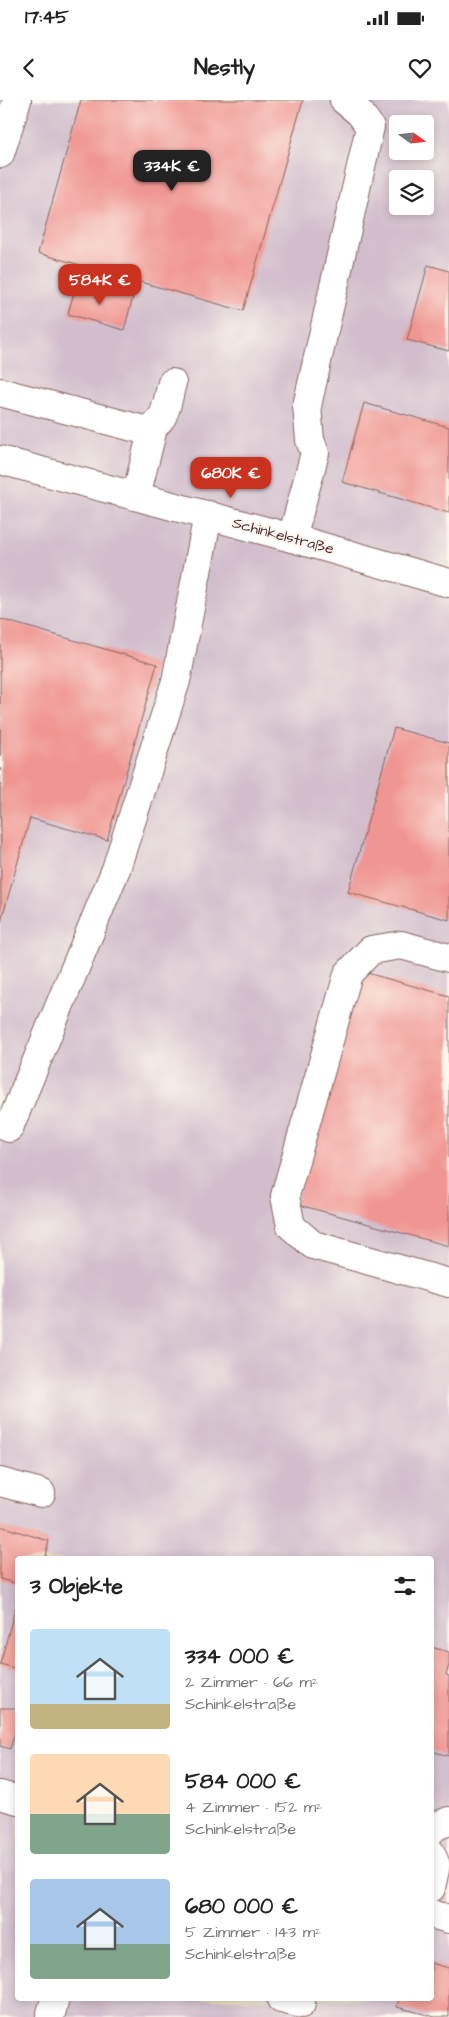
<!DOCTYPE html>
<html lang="de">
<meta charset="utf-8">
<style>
:root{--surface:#fff;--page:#f6f6f6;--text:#222;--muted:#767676;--accent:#c8321e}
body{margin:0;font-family:"Architects Daughter",sans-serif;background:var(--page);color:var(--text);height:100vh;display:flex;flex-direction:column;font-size:19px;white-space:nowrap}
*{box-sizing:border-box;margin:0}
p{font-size:16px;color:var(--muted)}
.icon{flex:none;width:28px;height:28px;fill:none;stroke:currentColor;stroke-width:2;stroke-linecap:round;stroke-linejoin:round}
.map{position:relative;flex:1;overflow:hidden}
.drawer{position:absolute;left:15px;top:1456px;width:419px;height:445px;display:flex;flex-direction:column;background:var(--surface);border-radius:5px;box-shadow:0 2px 8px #0003}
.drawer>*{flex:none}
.needle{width:32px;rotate:105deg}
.buttons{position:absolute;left:389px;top:15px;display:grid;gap:10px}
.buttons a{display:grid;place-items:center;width:45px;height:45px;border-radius:5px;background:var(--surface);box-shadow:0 2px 8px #0003;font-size:25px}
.price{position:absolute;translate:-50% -42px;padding:0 11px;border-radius:10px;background:var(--accent);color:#fff;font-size:16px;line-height:32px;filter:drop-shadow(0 1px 2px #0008)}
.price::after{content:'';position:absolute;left:50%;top:30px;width:15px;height:11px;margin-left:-8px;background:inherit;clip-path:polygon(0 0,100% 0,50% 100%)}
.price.active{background:#222;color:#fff}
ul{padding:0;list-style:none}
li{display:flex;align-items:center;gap:15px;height:125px;padding:0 15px}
li span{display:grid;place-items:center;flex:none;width:140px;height:100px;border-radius:5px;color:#555}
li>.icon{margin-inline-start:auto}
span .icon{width:60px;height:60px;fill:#fffc;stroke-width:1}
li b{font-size:21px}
h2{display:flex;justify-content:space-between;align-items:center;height:60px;padding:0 15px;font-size:21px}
.status{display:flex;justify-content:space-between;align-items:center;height:35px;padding:0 25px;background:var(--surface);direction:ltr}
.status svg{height:14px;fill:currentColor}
header{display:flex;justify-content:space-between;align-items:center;height:65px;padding:0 15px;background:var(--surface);font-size:22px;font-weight:700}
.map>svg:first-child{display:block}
.industrial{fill:#d1bdcc;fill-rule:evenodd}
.building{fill:#f09692}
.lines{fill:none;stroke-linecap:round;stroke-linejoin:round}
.minor-casing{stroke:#84635f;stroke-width:30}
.minor{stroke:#fff;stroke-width:28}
.labels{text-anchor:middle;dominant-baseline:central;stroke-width:4;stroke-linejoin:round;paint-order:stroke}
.street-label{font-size:15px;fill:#4a1f2b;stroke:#fbf7ec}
</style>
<div class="status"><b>17:45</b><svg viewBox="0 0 49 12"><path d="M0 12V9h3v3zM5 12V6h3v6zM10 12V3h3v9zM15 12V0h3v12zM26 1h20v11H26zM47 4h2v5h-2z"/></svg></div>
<header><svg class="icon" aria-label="back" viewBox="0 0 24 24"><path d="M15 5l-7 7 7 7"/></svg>Nestly<svg class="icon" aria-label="heart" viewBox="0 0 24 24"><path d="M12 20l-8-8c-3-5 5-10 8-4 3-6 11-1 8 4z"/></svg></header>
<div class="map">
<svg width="449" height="1917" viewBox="0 0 449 1917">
<rect width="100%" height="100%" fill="#fbf7ec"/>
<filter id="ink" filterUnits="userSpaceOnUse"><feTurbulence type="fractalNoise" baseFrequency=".02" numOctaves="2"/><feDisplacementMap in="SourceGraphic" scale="10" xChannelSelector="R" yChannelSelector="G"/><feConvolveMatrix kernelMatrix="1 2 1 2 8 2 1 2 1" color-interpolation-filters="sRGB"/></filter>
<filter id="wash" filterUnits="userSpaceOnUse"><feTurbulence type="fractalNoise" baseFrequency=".0096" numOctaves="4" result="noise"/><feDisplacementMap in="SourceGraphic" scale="20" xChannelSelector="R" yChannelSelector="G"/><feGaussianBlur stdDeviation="1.12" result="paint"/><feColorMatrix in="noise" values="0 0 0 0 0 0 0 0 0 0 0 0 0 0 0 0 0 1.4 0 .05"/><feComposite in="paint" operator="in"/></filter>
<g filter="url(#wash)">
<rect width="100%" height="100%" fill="#efe0c0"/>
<path class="industrial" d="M0,0H449V1917H0ZM398,24H425V51H398ZM398,79H425V106H398ZM18,1459H431V1899H18Z"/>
<g id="blocks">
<g class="building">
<path d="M81,0H303L243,211L38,153Z"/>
<path d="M428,165L449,171V251L407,240Z"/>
<path d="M77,181L133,197L124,230L68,214Z"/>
<path d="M364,303L449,327V413L342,382Z"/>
<path d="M0,519L157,564L107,740L30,718L1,822Z"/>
<path d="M394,628L449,643V820L348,792Z"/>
<path d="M360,871L449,896V1146L296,1104Z"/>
<path d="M0,1426L49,1441L44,1459H18V1484L0,1479Z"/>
<path d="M17,1502L18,1503V1569L0,1564Z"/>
<path d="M431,1547L449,1552V1565L446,1575L449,1576V1656L431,1651Z"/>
<path d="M0,1608H18V1623L10,1649L0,1646Z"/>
<path d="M431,1863L449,1868V1917H435L397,1907L399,1899H431Z"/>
</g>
</g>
</g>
<g filter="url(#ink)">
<use href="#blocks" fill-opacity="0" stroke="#84635f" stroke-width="1"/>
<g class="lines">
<defs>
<g id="minor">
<path d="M0,54L17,0"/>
<path d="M0,292L144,330C167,324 166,304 172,283"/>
<path d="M0,360L292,438L449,483"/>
<path d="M136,396L153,328"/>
<path d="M292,438L315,353L310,340L307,306L370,27L360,13L344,0"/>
<path d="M449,858L401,845L371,850L348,874L285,1096L291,1126L313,1145L449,1183"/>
<path d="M9,1028L116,769L176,581L208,415"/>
<path d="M0,1382L41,1393"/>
<path d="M0,1695L18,1700"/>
<path d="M431,1731L434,1727L449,1721"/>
<path d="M431,1753L436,1765L431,1788"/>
<path d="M431,1814L449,1819"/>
<path d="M281,1899L301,1904"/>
<path d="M50,1917L55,1899"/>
</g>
</defs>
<use href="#minor" class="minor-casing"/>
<use href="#minor" class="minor"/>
</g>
</g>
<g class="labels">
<g class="street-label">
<text transform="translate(283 436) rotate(15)">Schinkelstraße</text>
</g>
</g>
</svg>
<div class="buttons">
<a><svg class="needle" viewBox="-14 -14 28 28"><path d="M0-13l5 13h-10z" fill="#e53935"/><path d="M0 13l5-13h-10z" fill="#767676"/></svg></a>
<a><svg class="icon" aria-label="layers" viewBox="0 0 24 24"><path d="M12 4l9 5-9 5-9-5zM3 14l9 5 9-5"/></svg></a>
</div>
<b class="price active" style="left:172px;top:92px">334K €</b>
<b class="price" style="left:100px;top:206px">584K €</b>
<b class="price" style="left:231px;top:399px">680K €</b>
<section class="drawer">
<h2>3 Objekte<svg class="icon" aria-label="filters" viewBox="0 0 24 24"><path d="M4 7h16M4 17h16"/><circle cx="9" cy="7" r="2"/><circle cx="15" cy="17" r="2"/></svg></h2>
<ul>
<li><span style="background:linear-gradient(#bfe0f5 75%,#c2b280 0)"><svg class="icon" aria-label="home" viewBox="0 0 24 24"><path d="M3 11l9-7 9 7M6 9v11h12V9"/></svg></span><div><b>334 000 €</b><p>2 Zimmer · 66 m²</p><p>Schinkelstraße</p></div></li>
<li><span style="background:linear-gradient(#ffd9b3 60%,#7fa58c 0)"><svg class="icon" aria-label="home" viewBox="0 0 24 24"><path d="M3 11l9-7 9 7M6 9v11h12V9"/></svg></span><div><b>584 000 €</b><p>4 Zimmer · 152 m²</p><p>Schinkelstraße</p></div></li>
<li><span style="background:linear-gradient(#a9c7e8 65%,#7fa58c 0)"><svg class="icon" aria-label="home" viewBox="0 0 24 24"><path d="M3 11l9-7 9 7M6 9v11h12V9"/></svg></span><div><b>680 000 €</b><p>5 Zimmer · 143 m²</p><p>Schinkelstraße</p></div></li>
</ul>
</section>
</div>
